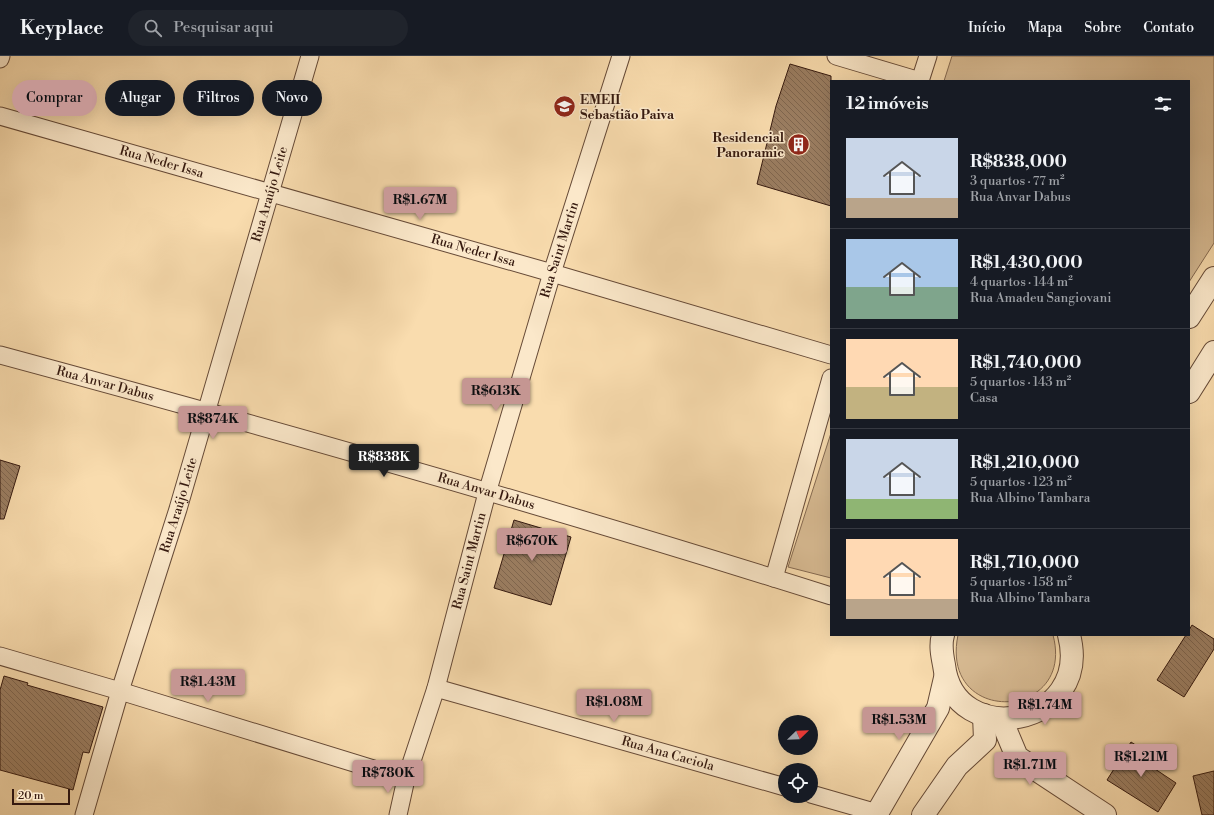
<!DOCTYPE html>
<html lang="pt">
<meta charset="utf-8">
<style>
:root{--surface:#171b24;--page:#20242c;--text:#f1f3f6;--muted:#9ea1a6;--line:#363941;--accent:#c59692}
body{margin:0;font-family:"Libre Bodoni",serif;background:var(--page);color:var(--text);height:100vh;display:flex;flex-direction:column;font-size:15px;white-space:nowrap}
*{box-sizing:border-box;margin:0}
p{font-size:13px;color:var(--muted)}
.icon{flex:none;width:22px;height:22px;fill:none;stroke:currentColor;stroke-width:2;stroke-linecap:round;stroke-linejoin:round}
.map{position:relative;flex:1;overflow:hidden}
.drawer{position:absolute;left:830px;top:24px;width:360px;height:556px;display:flex;flex-direction:column;background:var(--surface);border-radius:0px;box-shadow:0 4px 16px #0002}
.drawer>*{flex:none}
.top-card{position:absolute;left:12px;top:24px;width:380px;height:36px;display:flex;gap:8px}
.needle{width:26px;rotate:67deg}
.tools{position:absolute;left:778px;top:659px;display:grid;gap:8px}
.tools a{display:grid;place-items:center;width:40px;height:40px;border-radius:50%;background:var(--surface);box-shadow:0 4px 16px #0002;font-size:20px}
.scale{position:absolute;left:12px;bottom:10px;width:58px;box-sizing:border-box;padding-left:4px;border:2px solid #35190f;border-top:0;font-size:11px;line-height:14px;white-space:nowrap;color:#35190f;-webkit-text-stroke:3px #fbe8ca;paint-order:stroke}
.price{position:absolute;translate:-50% -34px;padding:0 9px;border-radius:4px;background:var(--accent);color:#111;font-size:13px;line-height:26px;filter:drop-shadow(0 1px 2px #0008)}
.price::after{content:'';position:absolute;left:50%;top:24px;width:12px;height:9px;margin-left:-6px;background:inherit;clip-path:polygon(0 0,100% 0,50% 100%)}
.price.current{background:#222;color:#fff}
ul{padding:0;list-style:none}
li{display:flex;align-items:center;gap:12px;height:100px;padding:0 16px}
li+li{border-top:1px solid var(--line)}
li span{display:grid;place-items:center;flex:none;width:112px;height:80px;border-radius:0px;color:#555}
li>.icon{margin-inline-start:auto}
span .icon{width:48px;height:48px;fill:#fffc;stroke-width:1}
li b{font-size:17px}
h2{display:flex;justify-content:space-between;align-items:center;height:48px;padding:0 16px;font-size:17px}
.tag{padding:0 14px;border-radius:18px;background:var(--surface);box-shadow:0 4px 16px #0002;font-size:14px;line-height:36px}
.tag.current{background:var(--accent);color:#111}
header{display:flex;align-items:center;gap:24px;box-sizing:border-box;height:56px;padding:0 20px;background:var(--surface);border-bottom:1px solid var(--line)}
header strong{font-size:19px}
nav{display:flex;gap:22px;margin-inline-start:auto;font-size:14px}
.search{width:280px;height:36px;background:var(--page);display:flex;align-items:center;gap:10px;box-sizing:border-box;padding:0 14px;border-radius:22px;color:var(--muted);font-size:15px}
.map>svg:first-child{display:block}
.green{fill:#d8bb93;stroke:#866a51}
.building{fill:url(#building-back-hatch);stroke:#35190f}
.lines{fill:none;stroke-linecap:round;stroke-linejoin:round}
.minor-casing{stroke:#664a37;stroke-width:19}
.tertiary-casing{stroke:#664a37;stroke-width:24}
.minor{stroke:#fbe8ca;stroke-width:17}
.tertiary{stroke:#fbe8ca;stroke-width:22}
.labels{text-anchor:middle;dominant-baseline:central;stroke-width:3;stroke-linejoin:round;paint-order:stroke}
.poi-label{font-size:13px;font-weight:bold;fill:#35190f;stroke:#fbe8ca;text-anchor:start}
.street-label{font-size:13px;fill:#35190f;stroke:#fbe8ca}
</style>
<header>
<strong>Keyplace</strong>
<div class="search"><svg class="icon" aria-label="search" viewBox="0 0 24 24"><circle cx="10" cy="10" r="6"/><path d="M15 15l6 6"/></svg>Pesquisar aqui</div>
<nav><a>Início</a><a>Mapa</a><a>Sobre</a><a>Contato</a></nav>
</header>
<div class="map">
<svg width="1214" height="759" viewBox="0 0 1214 759">
<defs>
<pattern id="building-back-hatch" width="6" height="6" patternUnits="userSpaceOnUse"><rect width="6" height="6" fill="#9b7e62"/><path d="M-1 5l2 2M0 0l6 6M5-1l2 2" fill="none" stroke="#7f664f"/></pattern>
</defs>
<rect width="100%" height="100%" fill="#f9dcae"/>
<filter id="stains"><feTurbulence type="fractalNoise" baseFrequency=".005" numOctaves="4"/><feColorMatrix values="0 0 0 0 .2 0 0 0 0 .09 0 0 0 0 .02 0 0 0 .5 -.17"/></filter>
<radialGradient id="worn" r=".72"><stop offset=".6" stop-color="#630" stop-opacity="0"/><stop offset="1" stop-color="#630" stop-opacity=".3"/></radialGradient>
<g class="green">
<path d="M952,0H1214V187L1189,226V25H944Z"/>
<path d="M831,377V522L788,511Z"/>
<path d="M958,579H1053C1076,665 939,671 958,579Z"/>
</g>
<g class="building">
<path d="M790,8L831,20V150L757,128L776,50Z"/>
<path d="M0,404L20,410L4,463H0Z"/>
<path d="M514,464L571,481L551,549L494,532Z"/>
<path d="M1192,569L1214,583V593L1184,641L1157,624L1186,579H1189V574Z"/>
<path d="M4,620L28,627L27,629L103,651L89,697L83,696L73,734L0,714V634Z"/>
<path d="M1131,686L1151,699L1146,707L1176,727L1158,756L1107,724Z"/>
<path d="M1214,715V759H1202L1193,720Z"/>
</g>
<g class="lines">
<defs>
<g id="minor">
<path d="M836,0L920,25L928,0"/>
<path d="M0,3L1,0"/>
<path id="s1" d="M0,60L552,217L831,299"/>
<path id="s2" d="M0,299C278,374 556,453 831,540"/>
<path d="M774,522L831,322"/>
<path d="M0,600L120,635L406,723"/>
<path id="s3" d="M436,632L785,731"/>
<path d="M811,738L877,757"/>
<path id="s4" d="M84,759L120,635L178,453L310,0"/>
<path id="s5" d="M398,759L406,723L436,632L487,437L552,217L621,0"/>
</g>
<g id="tertiary">
<path d="M1189,261L1214,222"/>
<path d="M1189,336L1214,296"/>
<path d="M943,579C940,589 942,599 944,609C954,695 1093,671 1069,579"/>
<path d="M1001,663L1017,701L1105,759"/>
<path d="M876,759L938,652L945,622"/>
<path d="M923,759L957,710L985,684L984,659"/>
</g>
</defs>
<use href="#minor" class="minor-casing"/>
<use href="#tertiary" class="tertiary-casing"/>
<use href="#minor" class="minor"/>
<use href="#tertiary" class="tertiary"/>
</g>
<defs>
<symbol id="school-disc" viewBox="-11 -11 22 22"><circle r="9.5" fill="#8f2418" stroke="#fbe8ca"/><path d="M0-5L7-2L0 1L-7-2ZM-4 1L0 2.5L4 1V4Q0 6-4 4Z" fill="#fff"/></symbol>
<symbol id="building-disc" viewBox="-11 -11 22 22"><circle r="9.5" fill="#8f2418" stroke="#fbe8ca"/><path d="M-4-6H4V6H1V3H-1V6H-4ZM-2.5-4.3h1.7v1.8h-1.7ZM.8-4.3h1.7v1.8H.8ZM-2.5-1h1.7V.8h-1.7ZM.8-1h1.7V.8H.8Z" fill="#fff"/></symbol>
</defs>
<g fill-rule="evenodd">
<use href="#school-disc" x="552" y="38" width="25" height="25"/>
<use href="#building-disc" x="786" y="76" width="25" height="25"/>
</g>
<g class="labels">
<g class="poi-label">
<text x="580" y="44">EMEII<tspan x="580" dy="15">Sebastião Paiva</tspan></text>
<text x="784" y="82" text-anchor="end">Residencial<tspan x="784" dy="15">Panoramic</tspan></text>
</g>
<g class="street-label">
<text stroke="none"><textPath href="#s1" startOffset="168">Rua Neder Issa</textPath></text>
<text stroke="none"><textPath href="#s4" startOffset="648">Rua Araújo Leite</textPath></text>
<text stroke="none"><textPath href="#s5" startOffset="588">Rua Saint Martin</textPath></text>
<text stroke="none"><textPath href="#s1" startOffset="492">Rua Neder Issa</textPath></text>
<text stroke="none"><textPath href="#s2" startOffset="109">Rua Anvar Dabus</textPath></text>
<text stroke="none"><textPath href="#s2" startOffset="505">Rua Anvar Dabus</textPath></text>
<text stroke="none"><textPath href="#s4" startOffset="324">Rua Araújo Leite</textPath></text>
<text stroke="none"><textPath href="#s5" startOffset="264">Rua Saint Martin</textPath></text>
<text stroke="none"><textPath href="#s3" startOffset="241">Rua Ana Caciola</textPath></text>
</g>
</g>
<rect width="100%" height="100%" filter="url(#stains)"/>
<rect width="100%" height="100%" fill="url(#worn)"/>
</svg>
<div class="tools">
<a><svg class="needle" viewBox="-14 -14 28 28"><path d="M0-13l5 13h-10z" fill="#e53935"/><path d="M0 13l5-13h-10z" fill="#9ea1a6"/></svg></a>
<a><svg class="icon" aria-label="locate" viewBox="0 0 24 24"><circle cx="12" cy="12" r="6"/><path d="M12 2v4M12 18v4M2 12h4M18 12h4"/></svg></a>
</div>
<div class="scale">20 m</div>
<b class="price" style="left:420px;top:165px">R$1.67M</b>
<b class="price" style="left:496px;top:356px">R$613K</b>
<b class="price" style="left:213px;top:384px">R$874K</b>
<b class="price current" style="left:384px;top:422px">R$838K</b>
<b class="price" style="left:532px;top:506px">R$670K</b>
<b class="price" style="left:208px;top:647px">R$1.43M</b>
<b class="price" style="left:614px;top:667px">R$1.08M</b>
<b class="price" style="left:1045px;top:670px">R$1.74M</b>
<b class="price" style="left:899px;top:685px">R$1.53M</b>
<b class="price" style="left:1141px;top:722px">R$1.21M</b>
<b class="price" style="left:1030px;top:730px">R$1.71M</b>
<b class="price" style="left:388px;top:738px">R$780K</b>
<div class="top-card">
<a class="tag current">Comprar</a>
<a class="tag">Alugar</a>
<a class="tag">Filtros</a>
<a class="tag">Novo</a>
</div>
<section class="drawer">
<h2>12 imóveis<svg class="icon" aria-label="filters" viewBox="0 0 24 24"><path d="M4 7h16M4 17h16"/><circle cx="9" cy="7" r="2"/><circle cx="15" cy="17" r="2"/></svg></h2>
<ul>
<li><span style="background:linear-gradient(#c9d6e8 75%,#b9a48a 0)"><svg class="icon" aria-label="home" viewBox="0 0 24 24"><path d="M3 11l9-7 9 7M6 9v11h12V9"/></svg></span><div><b>R$838,000</b><p>3 quartos · 77 m²</p><p>Rua Anvar Dabus</p></div></li>
<li><span style="background:linear-gradient(#a9c7e8 60%,#7fa58c 0)"><svg class="icon" aria-label="home" viewBox="0 0 24 24"><path d="M3 11l9-7 9 7M6 9v11h12V9"/></svg></span><div><b>R$1,430,000</b><p>4 quartos · 144 m²</p><p>Rua Amadeu Sangiovani</p></div></li>
<li><span style="background:linear-gradient(#ffd9b3 60%,#c2b280 0)"><svg class="icon" aria-label="home" viewBox="0 0 24 24"><path d="M3 11l9-7 9 7M6 9v11h12V9"/></svg></span><div><b>R$1,740,000</b><p>5 quartos · 143 m²</p><p>Casa</p></div></li>
<li><span style="background:linear-gradient(#c9d6e8 75%,#8fb573 0)"><svg class="icon" aria-label="home" viewBox="0 0 24 24"><path d="M3 11l9-7 9 7M6 9v11h12V9"/></svg></span><div><b>R$1,210,000</b><p>5 quartos · 123 m²</p><p>Rua Albino Tambara</p></div></li>
<li><span style="background:linear-gradient(#ffd9b3 75%,#b9a48a 0)"><svg class="icon" aria-label="home" viewBox="0 0 24 24"><path d="M3 11l9-7 9 7M6 9v11h12V9"/></svg></span><div><b>R$1,710,000</b><p>5 quartos · 158 m²</p><p>Rua Albino Tambara</p></div></li>
</ul>
</section>
</div>
